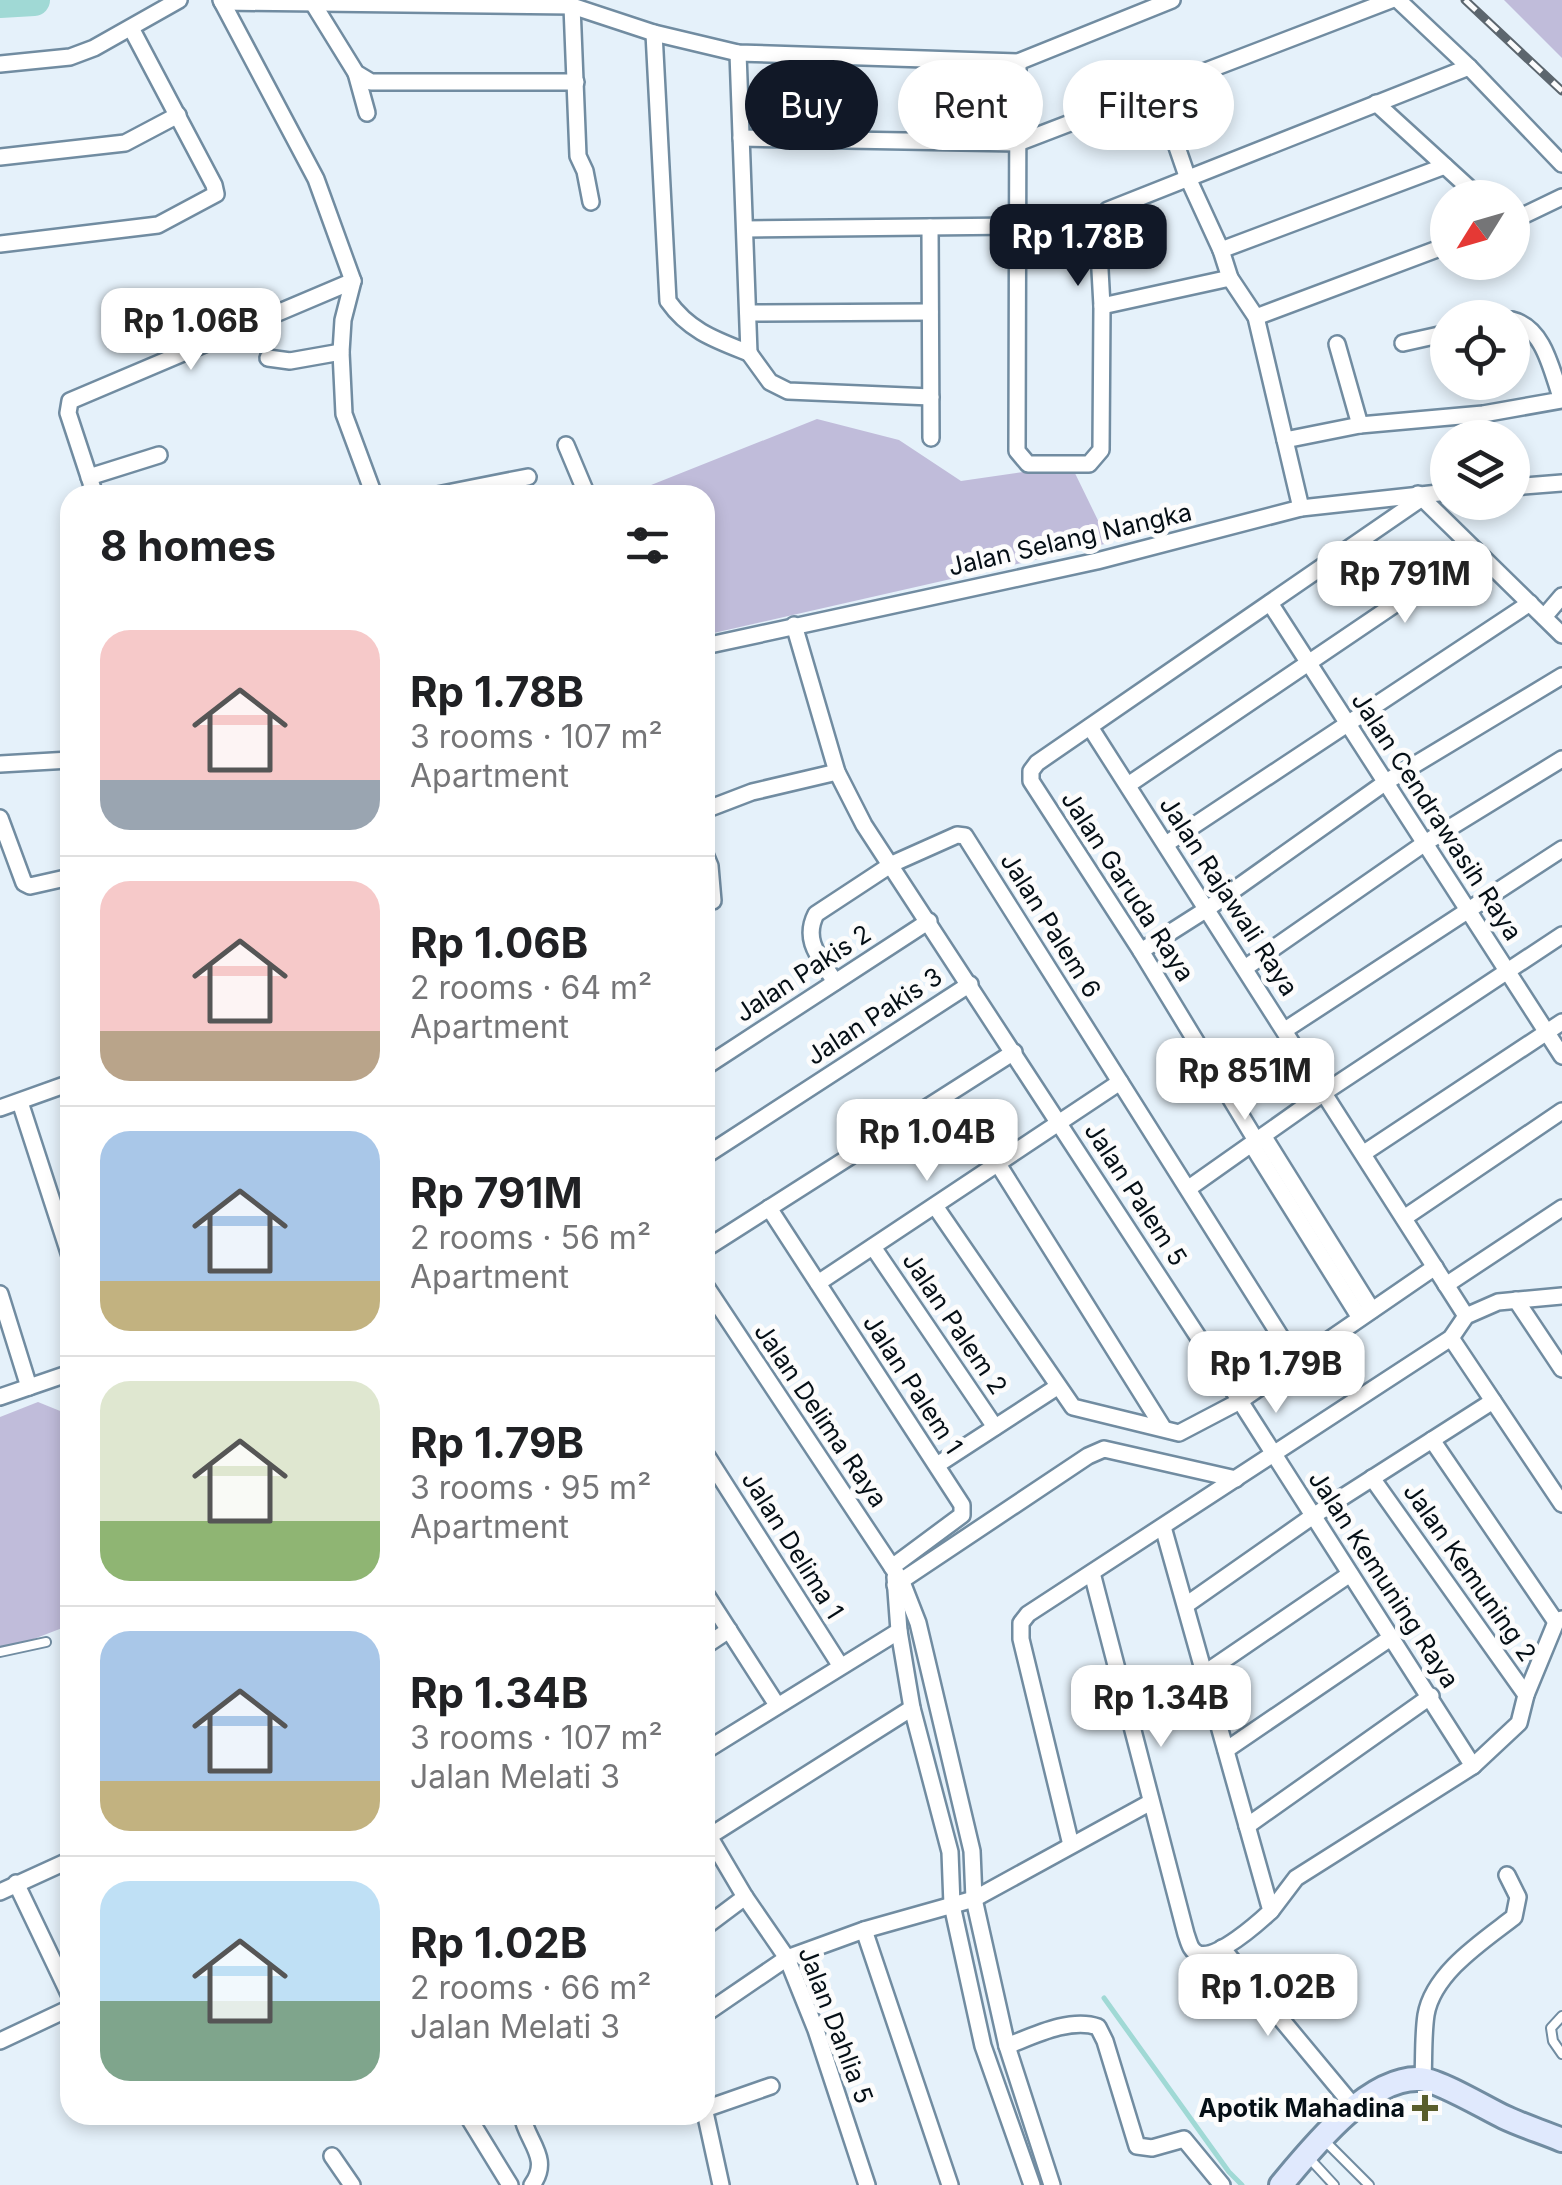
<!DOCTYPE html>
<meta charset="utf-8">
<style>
:root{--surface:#fff;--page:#f6f6f6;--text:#202124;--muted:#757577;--line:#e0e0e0;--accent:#111827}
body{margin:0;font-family:Inter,sans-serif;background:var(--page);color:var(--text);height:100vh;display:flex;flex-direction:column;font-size:38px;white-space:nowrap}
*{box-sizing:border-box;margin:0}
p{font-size:32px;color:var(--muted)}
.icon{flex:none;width:55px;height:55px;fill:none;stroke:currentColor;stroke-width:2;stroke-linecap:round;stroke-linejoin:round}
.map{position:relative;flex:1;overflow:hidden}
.drawer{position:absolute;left:60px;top:485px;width:655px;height:1640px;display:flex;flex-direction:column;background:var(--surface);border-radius:30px;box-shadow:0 5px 15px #0003}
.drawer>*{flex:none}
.top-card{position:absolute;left:745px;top:60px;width:665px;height:90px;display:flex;gap:20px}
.needle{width:65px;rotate:233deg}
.controls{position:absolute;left:1430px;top:180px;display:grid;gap:20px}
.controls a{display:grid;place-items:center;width:100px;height:100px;border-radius:50%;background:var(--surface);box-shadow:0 5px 15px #0003;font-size:50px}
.price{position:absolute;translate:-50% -85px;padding:0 22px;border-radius:20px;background:#fff;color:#222;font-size:32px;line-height:65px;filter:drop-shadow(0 2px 5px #0008)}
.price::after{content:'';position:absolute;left:50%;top:60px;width:30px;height:22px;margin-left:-15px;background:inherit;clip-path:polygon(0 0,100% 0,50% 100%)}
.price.selected{background:var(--accent);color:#fff}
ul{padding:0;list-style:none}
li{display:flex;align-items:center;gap:30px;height:250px;padding:0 40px}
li+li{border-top:2px solid var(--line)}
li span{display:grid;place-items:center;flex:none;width:280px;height:200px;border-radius:30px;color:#555}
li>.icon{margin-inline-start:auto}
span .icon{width:120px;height:120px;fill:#fffc;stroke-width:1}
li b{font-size:42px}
h2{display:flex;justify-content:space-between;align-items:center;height:120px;padding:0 40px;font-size:42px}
.pill{padding:0 35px;border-radius:45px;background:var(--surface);box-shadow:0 5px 15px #0003;font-size:35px;line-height:90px}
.pill.selected{background:var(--accent);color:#fff}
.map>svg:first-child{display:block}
.green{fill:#c0bcda}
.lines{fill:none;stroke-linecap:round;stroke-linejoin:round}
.stream{stroke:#a0d9d5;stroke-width:5}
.river{stroke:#a0d9d5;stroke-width:32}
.service-casing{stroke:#718ca1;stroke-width:12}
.minor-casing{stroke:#718ca1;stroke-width:20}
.secondary-casing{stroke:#718ca1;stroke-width:28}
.service{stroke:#fff;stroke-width:8}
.minor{stroke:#fff;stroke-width:15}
.secondary{stroke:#e0e9fd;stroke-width:22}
.rail-casing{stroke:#5c666e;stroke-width:9}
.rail{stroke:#fcfcfc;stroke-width:5;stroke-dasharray:15;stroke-linecap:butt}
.poi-dot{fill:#595e2c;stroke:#fcfcfc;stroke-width:4}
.labels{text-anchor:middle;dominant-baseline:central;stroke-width:10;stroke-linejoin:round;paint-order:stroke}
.street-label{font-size:25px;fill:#050f16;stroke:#fcfcfc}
.poi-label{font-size:25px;font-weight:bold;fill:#050f16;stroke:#fcfcfc;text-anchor:end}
</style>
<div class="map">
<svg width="1562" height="2185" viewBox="0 0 1562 2185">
<rect width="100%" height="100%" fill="#e5f1fa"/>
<g class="green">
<path d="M1504,0H1562V58Z"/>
<path d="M817,419L899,440L961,481L1071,465L1109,543L705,635V495H626Z"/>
<path d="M38,1402L70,1415V1625L0,1652V1417Z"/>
</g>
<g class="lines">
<path class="stream" d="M1104,1998L1229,2172L1242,2185"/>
<path class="river" d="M0,2L34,0"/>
<defs>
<g id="service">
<path d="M0,1652L46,1642"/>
<path d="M1562,2016L1551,2028L1553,2041L1562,2054"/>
<path d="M1323,2139L1369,2185"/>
<path d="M1310,2159L1334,2185"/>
</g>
<g id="minor">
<path d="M221,0L316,179L353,281L343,320L341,352L344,414L374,495"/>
<path d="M1398,0L1469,67L1562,164"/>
<path d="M222,2L572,6L654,33L738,53L1018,62L1172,0"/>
<path d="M314,5L356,73L371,82H576"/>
<path d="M572,6L578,156L585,171L591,202"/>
<path d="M654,33L668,301C689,331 716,340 749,353"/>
<path d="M738,53L749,353"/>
<path d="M1018,62L1017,451L1028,464H1089L1101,450L1102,306L1098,234L1099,220L1108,210L1469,67"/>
<path d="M0,64L70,57L94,48L179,0"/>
<path d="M356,73L367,113"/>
<path d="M1158,92L1187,176L1221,250L1230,278L1256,317L1301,508"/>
<path d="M1376,103L1480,198"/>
<path d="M741,138L1018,143L1391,0"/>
<path d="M0,157L125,143L178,115"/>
<path d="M1512,221L1562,197"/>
<path d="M930,227L931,438"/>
<path d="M745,229L1017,226"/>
<path d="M0,244L158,225L216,194L214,185L131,28"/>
<path d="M1221,250L1445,166"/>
<path d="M1102,306L1230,278"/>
<path d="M748,313L930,312"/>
<path d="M1256,317L1448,245"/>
<path d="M1403,343L1448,333"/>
<path d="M1337,344L1360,425"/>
<path d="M749,353L770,382L788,391L931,397"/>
<path d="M268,358L290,361L341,352"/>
<path d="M1285,440L1360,425L1483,414L1562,400C1552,373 1545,328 1512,320"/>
<path d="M566,445L587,495"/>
<path d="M89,477L159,455"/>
<path d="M1512,487L1562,483"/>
<path d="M1418,494L1562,635"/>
<path d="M95,495L68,413L70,401L353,281"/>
<path d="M437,495L528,477"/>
<path d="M1270,603L1562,1056"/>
<path d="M1544,617L1562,596"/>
<path d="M794,625L837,772L864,825L1240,1401L1473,1766"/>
<path d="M705,646L1097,561L1301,508L1448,492"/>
<path d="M1090,727L1466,1316"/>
<path d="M0,764L70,760"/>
<path d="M1128,785L1475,550"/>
<path d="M705,810L752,792L837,772"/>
<path d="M0,818L24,883L30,886L70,877"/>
<path d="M1166,844L1530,603"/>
<path d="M705,854L710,866L713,901"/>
<path d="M1141,951L1207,909L1386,782L1562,676"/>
<path d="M1245,968L1425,843L1562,759"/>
<path d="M835,982C821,959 802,941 816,914L892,864L957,835L965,836L1296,1361"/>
<path d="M1285,1030L1562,849"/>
<path d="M705,1067L929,921"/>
<path d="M20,1102L70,1256"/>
<path d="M0,1108L70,1083"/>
<path d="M1264,1137L1372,1310"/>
<path d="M1257,1142L1141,951L1031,781V771L1037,763L1422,498"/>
<path d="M1252,1145L1360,1318"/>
<path d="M1364,1153L1562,1022"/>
<path d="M705,1156L970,984"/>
<path d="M998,1164L1162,1426"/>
<path d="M1189,1188L1325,1092L1562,935"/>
<path d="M935,1206L1073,1407L1179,1433L1240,1401L1435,1267"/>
<path d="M769,1208L962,1505V1515L892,1567"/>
<path d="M1404,1218L1562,1111"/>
<path d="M873,1247L995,1427"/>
<path d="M705,1249L1014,1052"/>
<path d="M818,1283L1120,1082"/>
<path d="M705,1285L902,1582L918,1623L972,1851L974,1899L1007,2046L1052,2185"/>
<path d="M1446,1285L1562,1208"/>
<path d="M0,1294L29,1387"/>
<path d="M1516,1300L1562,1369"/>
<path d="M1451,1338L1562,1504"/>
<path d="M0,1397L70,1373"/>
<path d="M1432,1440L1556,1622"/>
<path d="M705,1453L840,1665"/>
<path d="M937,1465L1057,1387"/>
<path d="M1372,1478L1526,1695"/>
<path d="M1092,1573L1186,1934C1189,1942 1190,1951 1199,1954C1218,1959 1258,1923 1271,1911L1163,1527"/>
<path d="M895,1577L899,1631L912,1708L950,1852L952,1905L983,2046L1032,2185"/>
<path d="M895,1585L1088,1456L1104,1449L1236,1479"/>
<path d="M705,1593L777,1705"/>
<path d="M1186,1605L1313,1516L1493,1401"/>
<path d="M705,1646L729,1630"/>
<path d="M1205,1673L1350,1574"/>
<path d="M1226,1750L1392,1637"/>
<path d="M705,1751L899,1631"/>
<path d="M1247,1826L1431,1696"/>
<path d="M709,1836L745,1897L787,1958L816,2030L867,2185"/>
<path d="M705,1839L912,1708"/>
<path d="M1071,1845L1021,1639V1623L1028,1614L1451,1338L1466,1316L1498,1302L1562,1296"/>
<path d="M16,1883L70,1996"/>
<path d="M0,1892L70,1860"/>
<path d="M1271,1911L1296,1878L1473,1766L1519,1723L1526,1695L1556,1622L1562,1619"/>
<path d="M705,1927L745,1897"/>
<path d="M864,1930L950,2185"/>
<path d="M1222,1948L1355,2108"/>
<path d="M705,2014L787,1958L864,1930L974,1899L1151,1802"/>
<path d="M0,2041L70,2008"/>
<path d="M1007,2046C1033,2036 1070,2017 1098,2027L1105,2041L1137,2146L1152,2148L1184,2139L1222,2185"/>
<path d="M1423,2078C1424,2058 1423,2035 1426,2015C1433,1973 1483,1941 1514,1917L1518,1897L1507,1875"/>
<path d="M705,2109L771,2086"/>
<path d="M705,2112L721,2185"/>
<path d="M467,2115L510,2185"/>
<path d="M522,2115C526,2141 552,2158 532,2185"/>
<path d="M332,2156L352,2185"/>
</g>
<path id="secondary" d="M1281,2185C1311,2149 1368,2077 1419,2079C1437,2079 1485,2108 1504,2117C1523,2126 1543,2132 1562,2140"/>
</defs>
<use href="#service" class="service-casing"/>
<use href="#minor" class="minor-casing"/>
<use href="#secondary" class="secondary-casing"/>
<use href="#service" class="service"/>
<use href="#minor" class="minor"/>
<use href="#secondary" class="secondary"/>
<defs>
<path id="rail" d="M1465,0L1562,91"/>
</defs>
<use href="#rail" class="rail-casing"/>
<use href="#rail" class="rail"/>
</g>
<path class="poi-dot" d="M1420 2093h10v10h10v10h-10v10h-10v-10h-10v-10h10z"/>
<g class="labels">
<g class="street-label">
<text transform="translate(1070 539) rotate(-13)">Jalan Selang Nangka</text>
<text transform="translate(1437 816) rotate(57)">Jalan Cendrawasih Raya</text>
<text transform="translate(1128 886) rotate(57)">Jalan Garuda Raya</text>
<text transform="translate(1229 896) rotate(57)">Jalan Rajawali Raya</text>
<text transform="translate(1051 925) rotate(58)">Jalan Palem 6</text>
<text transform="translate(803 973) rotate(-33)">Jalan Pakis 2</text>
<text transform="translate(874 1016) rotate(-33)">Jalan Pakis 3</text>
<text transform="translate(1136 1194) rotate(57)">Jalan Palem 5</text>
<text transform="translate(955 1323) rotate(56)">Jalan Palem 2</text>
<text transform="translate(913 1384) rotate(57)">Jalan Palem 1</text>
<text transform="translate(821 1415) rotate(56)">Jalan Delima Raya</text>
<text transform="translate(793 1545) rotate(58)">Jalan Delima 1</text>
<text transform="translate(1470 1572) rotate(55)">Jalan Kemuning 2</text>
<text transform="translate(1384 1579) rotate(57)">Jalan Kemuning Raya</text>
<text transform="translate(836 2025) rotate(69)">Jalan Dahlia 5</text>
</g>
<g class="poi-label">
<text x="1405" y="2108">Apotik Mahadina</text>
</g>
</g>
</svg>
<div class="controls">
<a><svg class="needle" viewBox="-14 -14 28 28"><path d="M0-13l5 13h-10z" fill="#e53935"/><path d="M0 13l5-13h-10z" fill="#757577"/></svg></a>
<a><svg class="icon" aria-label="locate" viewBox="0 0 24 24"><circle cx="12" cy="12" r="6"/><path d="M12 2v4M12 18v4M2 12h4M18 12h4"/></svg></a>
<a><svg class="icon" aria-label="layers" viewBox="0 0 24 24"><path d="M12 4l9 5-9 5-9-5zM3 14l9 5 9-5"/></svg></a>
</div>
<b class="price selected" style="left:1078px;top:289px">Rp 1.78B</b>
<b class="price" style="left:191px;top:373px">Rp 1.06B</b>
<b class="price" style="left:1405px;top:626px">Rp 791M</b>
<b class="price" style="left:1245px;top:1123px">Rp 851M</b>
<b class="price" style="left:927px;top:1184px">Rp 1.04B</b>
<b class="price" style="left:1276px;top:1416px">Rp 1.79B</b>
<b class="price" style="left:1161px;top:1750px">Rp 1.34B</b>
<b class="price" style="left:1268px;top:2039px">Rp 1.02B</b>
<div class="top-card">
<a class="pill selected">Buy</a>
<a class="pill">Rent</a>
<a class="pill">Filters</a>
</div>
<section class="drawer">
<h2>8 homes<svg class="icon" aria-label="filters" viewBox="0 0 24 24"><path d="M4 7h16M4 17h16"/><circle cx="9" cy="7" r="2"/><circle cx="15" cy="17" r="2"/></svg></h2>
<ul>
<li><span style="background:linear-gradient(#f6c9c9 75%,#9aa5b1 0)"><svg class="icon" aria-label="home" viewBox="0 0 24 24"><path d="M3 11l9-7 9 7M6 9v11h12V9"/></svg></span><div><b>Rp 1.78B</b><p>3 rooms · 107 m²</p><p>Apartment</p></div></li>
<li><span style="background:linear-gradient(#f6c9c9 75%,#b9a48a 0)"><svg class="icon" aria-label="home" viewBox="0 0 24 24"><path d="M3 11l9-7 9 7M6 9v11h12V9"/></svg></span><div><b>Rp 1.06B</b><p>2 rooms · 64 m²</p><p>Apartment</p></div></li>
<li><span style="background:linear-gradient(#a9c7e8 75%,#c2b280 0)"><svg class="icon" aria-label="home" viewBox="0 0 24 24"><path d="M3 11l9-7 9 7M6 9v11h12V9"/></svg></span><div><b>Rp 791M</b><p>2 rooms · 56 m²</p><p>Apartment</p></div></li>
<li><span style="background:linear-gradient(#dfe7d0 70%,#8fb573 0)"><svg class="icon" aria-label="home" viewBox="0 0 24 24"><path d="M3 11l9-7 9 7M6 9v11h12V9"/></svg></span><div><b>Rp 1.79B</b><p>3 rooms · 95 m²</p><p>Apartment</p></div></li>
<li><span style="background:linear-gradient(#a9c7e8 75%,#c2b280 0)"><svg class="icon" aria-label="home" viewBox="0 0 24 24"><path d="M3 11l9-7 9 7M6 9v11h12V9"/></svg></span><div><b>Rp 1.34B</b><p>3 rooms · 107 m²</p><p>Jalan Melati 3</p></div></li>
<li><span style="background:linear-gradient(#bfe0f5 60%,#7fa58c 0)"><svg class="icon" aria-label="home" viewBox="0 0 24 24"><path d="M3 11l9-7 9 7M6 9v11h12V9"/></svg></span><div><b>Rp 1.02B</b><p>2 rooms · 66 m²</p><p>Jalan Melati 3</p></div></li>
</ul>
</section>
</div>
